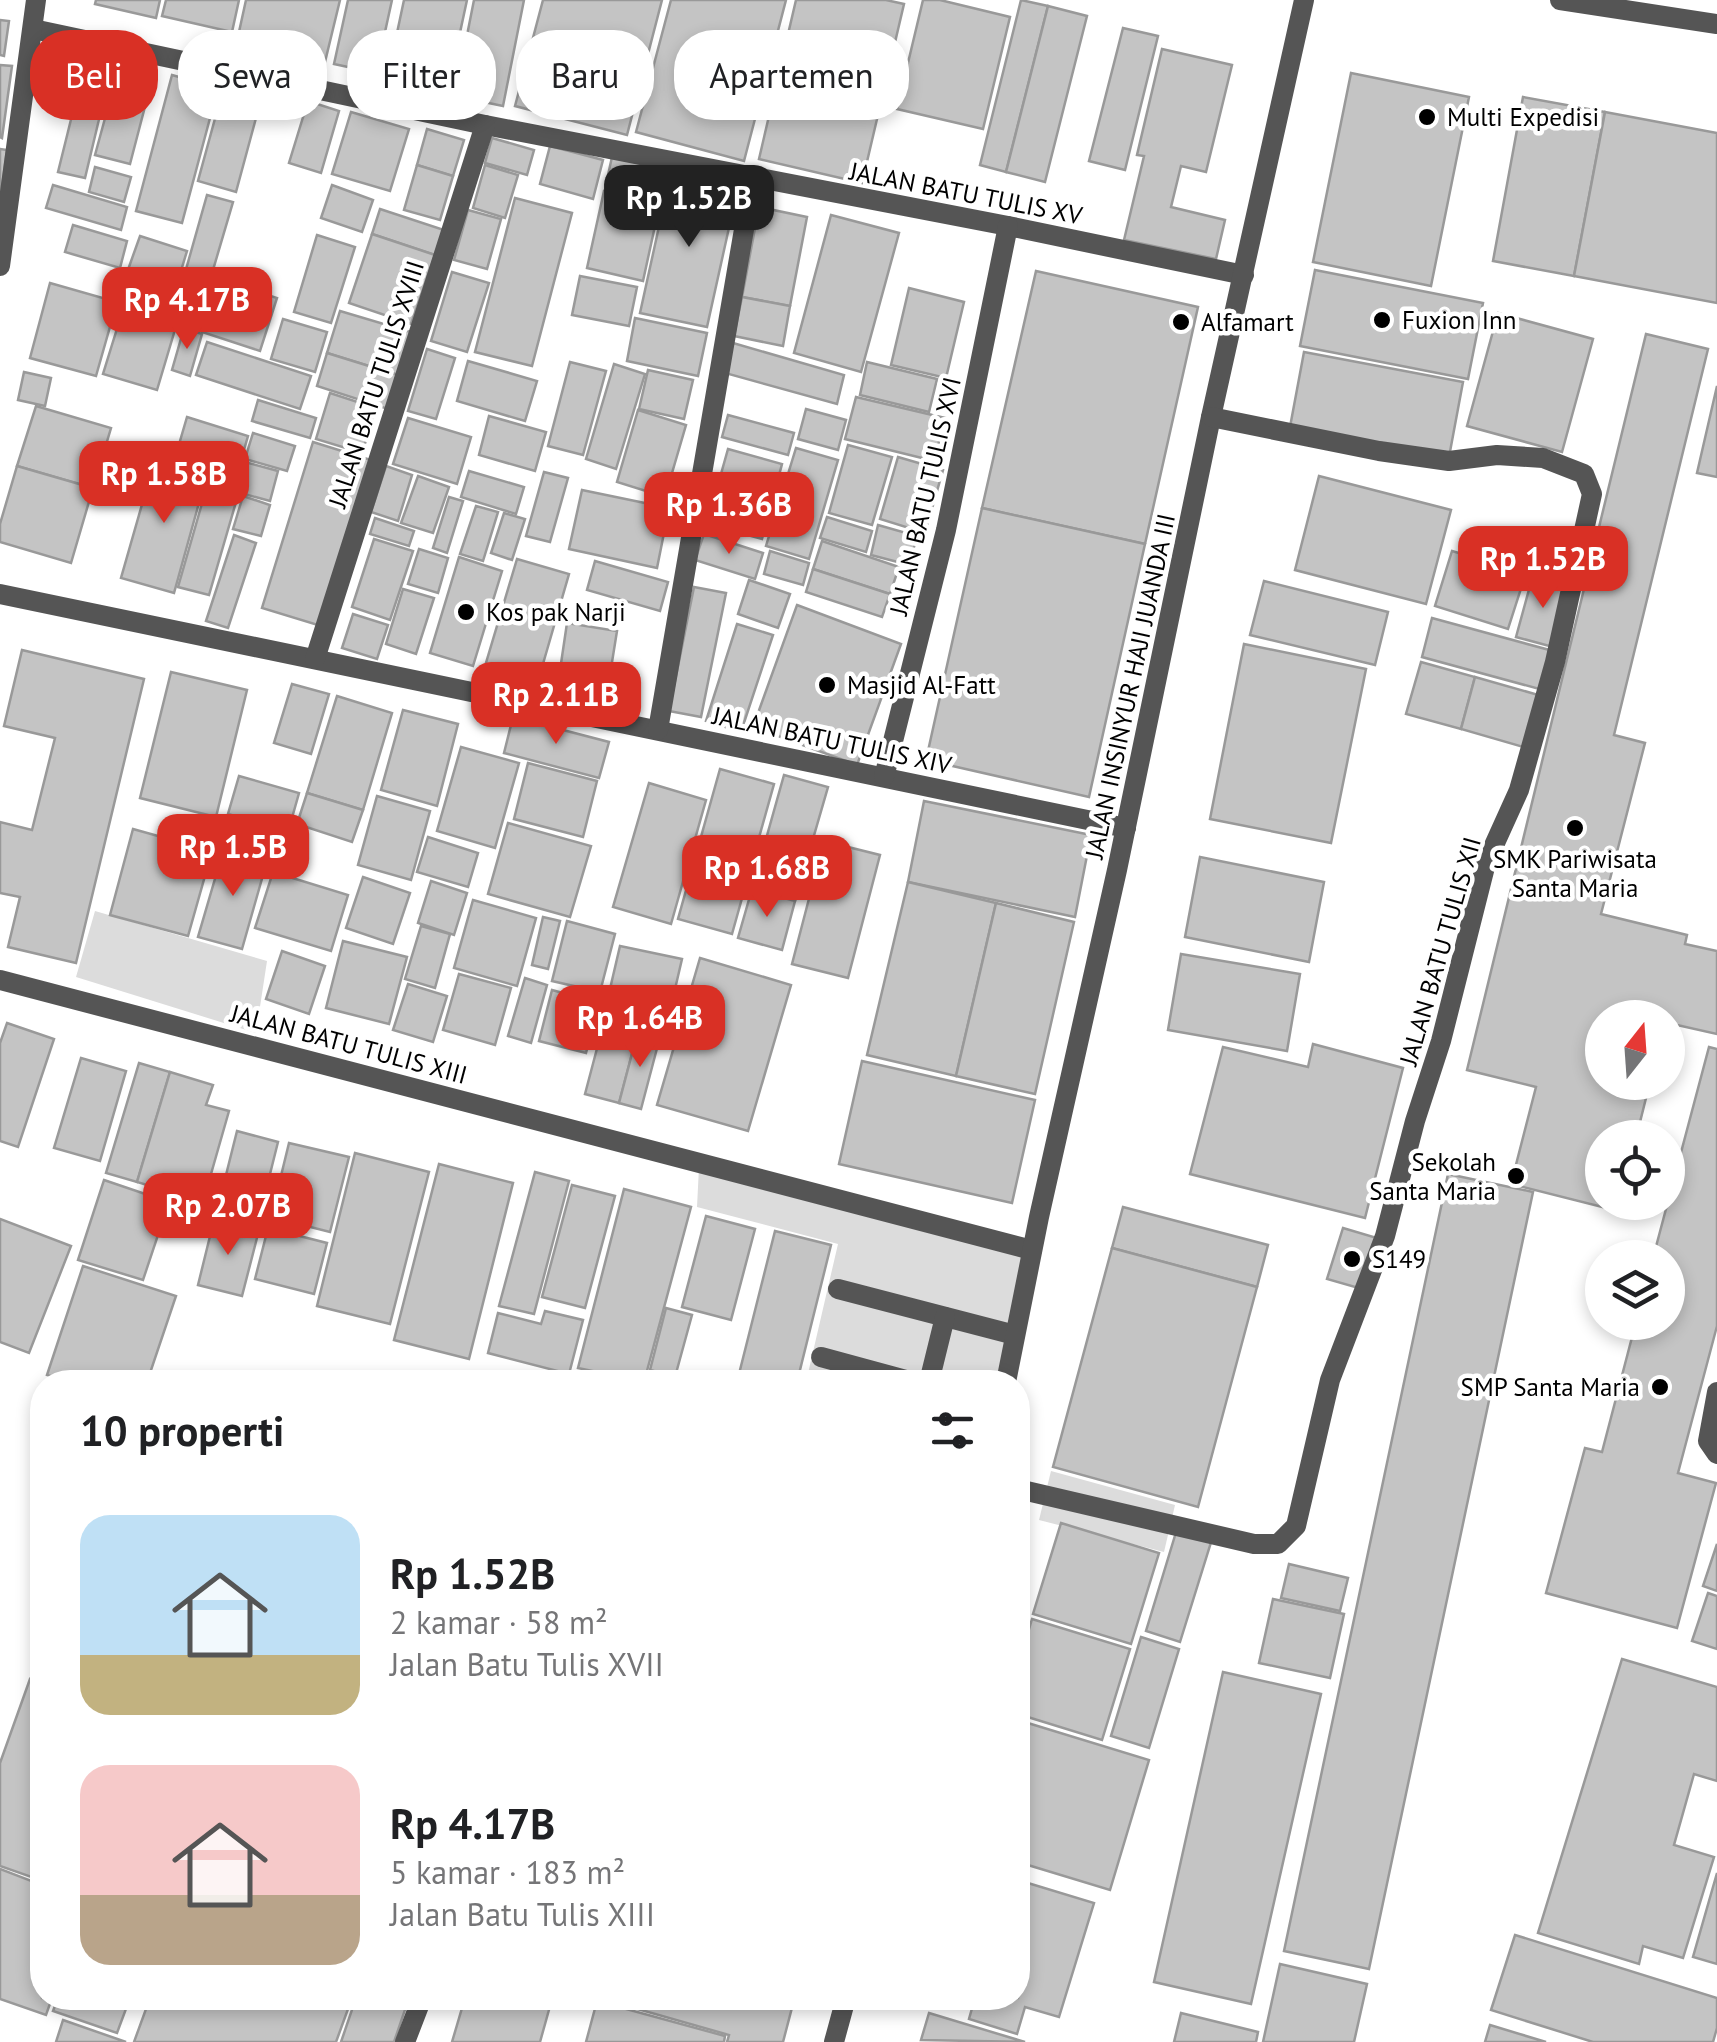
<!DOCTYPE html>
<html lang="id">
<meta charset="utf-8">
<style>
:root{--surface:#fff;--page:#f2f2f2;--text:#202124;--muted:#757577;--accent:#d93025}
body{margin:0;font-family:"PT Sans",sans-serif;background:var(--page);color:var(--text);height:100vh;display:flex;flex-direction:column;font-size:38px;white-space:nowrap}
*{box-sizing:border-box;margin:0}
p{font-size:32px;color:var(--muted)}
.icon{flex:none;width:55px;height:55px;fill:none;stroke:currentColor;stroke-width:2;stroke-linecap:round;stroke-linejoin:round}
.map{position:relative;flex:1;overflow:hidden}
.drawer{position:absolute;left:30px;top:1370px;width:1000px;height:640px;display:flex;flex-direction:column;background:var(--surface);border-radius:40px;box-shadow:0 5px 15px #0003}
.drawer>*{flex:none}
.hud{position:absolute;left:30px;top:30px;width:1000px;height:90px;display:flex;gap:20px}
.needle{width:65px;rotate:17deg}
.controls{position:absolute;left:1585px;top:1000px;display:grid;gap:20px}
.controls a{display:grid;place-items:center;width:100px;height:100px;border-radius:50%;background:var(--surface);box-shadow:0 5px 15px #0003;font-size:50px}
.price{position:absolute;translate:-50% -85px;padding:0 22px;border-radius:20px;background:var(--accent);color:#fff;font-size:32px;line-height:65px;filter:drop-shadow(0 2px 5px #0008)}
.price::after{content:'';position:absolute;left:50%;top:60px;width:30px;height:22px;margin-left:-15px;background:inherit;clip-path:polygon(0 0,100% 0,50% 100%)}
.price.current{background:#222;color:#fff}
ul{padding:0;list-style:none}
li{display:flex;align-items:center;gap:30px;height:250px;padding:0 50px}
li span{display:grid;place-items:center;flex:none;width:280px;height:200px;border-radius:30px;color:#555}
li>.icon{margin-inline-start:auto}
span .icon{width:120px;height:120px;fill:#fffc;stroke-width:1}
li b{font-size:42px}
h2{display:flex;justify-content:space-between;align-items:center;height:120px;padding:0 50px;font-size:42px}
.chip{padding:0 35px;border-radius:40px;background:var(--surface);box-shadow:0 5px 15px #0003;font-size:35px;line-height:90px}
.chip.current{background:var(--accent);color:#fff}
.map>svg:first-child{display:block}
.green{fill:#dcdcdc}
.building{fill:#c4c4c4;stroke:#999;stroke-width:2.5}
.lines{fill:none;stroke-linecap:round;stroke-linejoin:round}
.service{stroke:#555;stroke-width:20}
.minor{stroke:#555;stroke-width:20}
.poi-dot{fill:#000;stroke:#fff;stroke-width:4}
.labels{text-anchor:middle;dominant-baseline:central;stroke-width:9;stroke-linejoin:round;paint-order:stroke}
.poi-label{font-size:25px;fill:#000;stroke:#fff;text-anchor:start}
.street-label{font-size:25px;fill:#000;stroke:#fff}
</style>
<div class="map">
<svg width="1717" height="2042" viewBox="0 0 1717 2042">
<rect width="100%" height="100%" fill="#fff"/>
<g class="green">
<path d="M95,911L267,961L256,1033L76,977Z"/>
<path d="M699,1167L1033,1258L1000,1382H806L838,1244L697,1207Z"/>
<path d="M1051,1471L1175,1505L1164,1552L1039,1520Z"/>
</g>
<g class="building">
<path d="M96,0H160L156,18L95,4Z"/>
<path d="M166,0H239L232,32L162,16Z"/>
<path d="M246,0H340L325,62L237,41Z"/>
<path d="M348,0H392L376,73L334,64Z"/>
<path d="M404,0H467L447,93L387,80Z"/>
<path d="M474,0H524L503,106L455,96Z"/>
<path d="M543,0H662L627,135L515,106Z"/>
<path d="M671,0H786L744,161L636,132Z"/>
<path d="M796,0H886L904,4L862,183L759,159Z"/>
<path d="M923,0H940L1010,17L983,129L897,109Z"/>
<path d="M1021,0L1048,6L1006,172L980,165Z"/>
<path d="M1048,6L1087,16L1045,182L1006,172Z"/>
<path d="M0,20L9,21L4,56L0,55Z"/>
<path d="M1123,28L1158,36L1125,170L1089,161Z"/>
<path d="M1162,49L1232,65L1206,172L1181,166L1171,207L1225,220L1216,259L1124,240L1144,156L1137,155Z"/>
<path d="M85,63L111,69L85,178L58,172Z"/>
<path d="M0,65L12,66L2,138L0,137Z"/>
<path d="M119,67L153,76L130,164L95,155Z"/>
<path d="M1351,73L1469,97L1431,286L1313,262Z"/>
<path d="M172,75L218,88L182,223L136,211Z"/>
<path d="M225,82L263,92L236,192L198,181Z"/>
<path d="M1523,97L1605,112L1574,276L1493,261Z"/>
<path d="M308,101L339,111L321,173L289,163Z"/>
<path d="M351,112L409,129L390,191L332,174Z"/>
<path d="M1605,112L1717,133V303L1574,276Z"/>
<path d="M427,129L464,140L453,176L417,165Z"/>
<path d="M492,138L534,150L527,175L485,163Z"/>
<path d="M550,146L603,160L593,199L540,184Z"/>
<path d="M0,149L7,150L0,202Z"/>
<path d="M612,157L664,169L658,196L606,184Z"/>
<path d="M417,165L453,176L440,220L404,210Z"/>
<path d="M485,165L518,175L505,218L473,208Z"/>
<path d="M95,167L131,177L124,202L89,192Z"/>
<path d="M671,172L738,187L707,327L640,313Z"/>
<path d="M53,185L127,207L121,230L46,208Z"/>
<path d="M332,185L373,200L362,232L321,218Z"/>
<path d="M604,191L660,203L643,281L587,268Z"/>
<path d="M207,195L233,202L208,287L183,280Z"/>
<path d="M515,198L572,213L532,366L475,352Z"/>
<path d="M759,207L807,217L790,306L742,297Z"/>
<path d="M380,209L444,230L435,255L372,234Z"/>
<path d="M468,210L501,219L487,269L454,260Z"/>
<path d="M831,215L899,233L861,372L794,353Z"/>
<path d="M73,225L127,241L120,268L65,252Z"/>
<path d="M372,234L435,255L411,324L349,303Z"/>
<path d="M317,235L355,247L331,323L294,312Z"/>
<path d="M140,236L187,251L173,297L124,281Z"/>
<path d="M1315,270L1483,303L1468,379L1300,346Z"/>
<path d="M1036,271L1198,307L1145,544L982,508Z"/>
<path d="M452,272L489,283L467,352L431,341Z"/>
<path d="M580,276L637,287L629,326L572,315Z"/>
<path d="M219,279L277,298L260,351L202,332Z"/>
<path d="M50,283L117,302L96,376L30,358Z"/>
<path d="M909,288L964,302L946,378L891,365Z"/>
<path d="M129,290L182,306L157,390L103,374Z"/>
<path d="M742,297L790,306L783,346L734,336Z"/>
<path d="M340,311L411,332L398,375L327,353Z"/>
<path d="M1498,313L1593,339L1562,452L1467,426Z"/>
<path d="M635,318L707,333L698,376L627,361Z"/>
<path d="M283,319L327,332L315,372L271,359Z"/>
<path d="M184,328L202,334L190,376L172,370Z"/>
<path d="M1646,334L1708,349L1614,735L1645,743L1601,914L1687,935L1685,944L1717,951V1034L1668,1023V1018H1602V1082H1650L1636,1138H1602V1202H1620L1618,1211L1511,1184L1536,1087L1467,1070Z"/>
<path d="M207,342L311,376L300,409L196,375Z"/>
<path d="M733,343L844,375L837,404L725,373Z"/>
<path d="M427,349L455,358L436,419L408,411Z"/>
<path d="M1304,352L1463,382L1449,457L1290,427Z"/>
<path d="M327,353L398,375L388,409L317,386Z"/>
<path d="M468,361L537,381L525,421L457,401Z"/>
<path d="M570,362L606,371L583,455L548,446Z"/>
<path d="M867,362L937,379L929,412L860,395Z"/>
<path d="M614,364L645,374L616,469L586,459Z"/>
<path d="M648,370L693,380L684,419L639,409Z"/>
<path d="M24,372L51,378L45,406L18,400Z"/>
<path d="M1717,386V477L1697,473Z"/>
<path d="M330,393L376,408L362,453L316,439Z"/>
<path d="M856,397L945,418L934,461L845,439Z"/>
<path d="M258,400L316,418L310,438L252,421Z"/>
<path d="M36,406L111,428L93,488L17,466Z"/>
<path d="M806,409L846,420L838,450L798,439Z"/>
<path d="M638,410L686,425L665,497L617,482Z"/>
<path d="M728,415L794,433L788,455L722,437Z"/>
<path d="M489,416L546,432L535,471L479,455Z"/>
<path d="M187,417L248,436L239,467L178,448Z"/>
<path d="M408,418L471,437L457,484L393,464Z"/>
<path d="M253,433L295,446L287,471L245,459Z"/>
<path d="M313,442L371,460L321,626L262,608Z"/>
<path d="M848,445L892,457L872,525L829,513Z"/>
<path d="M796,448L838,460L809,559L766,546Z"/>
<path d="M728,449L782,464L762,539L707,524Z"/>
<path d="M898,457L943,470L925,533L880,519Z"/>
<path d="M155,459L207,474L174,593L121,578Z"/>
<path d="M245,462L278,471L270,501L237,492Z"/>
<path d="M17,466L93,488L71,563L0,542V524Z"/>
<path d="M386,466L412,475L398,521L371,512Z"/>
<path d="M469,471L524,487L516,514L461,497Z"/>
<path d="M544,472L568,478L550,542L526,536Z"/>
<path d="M418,476L449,487L433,533L401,523Z"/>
<path d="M1319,476L1451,510L1426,604L1295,570Z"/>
<path d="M582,490L669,508L657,568L569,549Z"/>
<path d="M205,493L236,502L209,595L178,587Z"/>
<path d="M243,496L270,505L261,536L233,529Z"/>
<path d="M449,497L463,501L447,553L433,548Z"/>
<path d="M476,506L498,512L483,561L460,554Z"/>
<path d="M982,508L1145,544L1089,797L926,760Z"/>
<path d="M504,513L525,519L512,560L491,553Z"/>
<path d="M827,517L872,531L866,552L820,538Z"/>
<path d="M375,518L414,531L409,546L370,534Z"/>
<path d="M878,525L917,536L909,565L871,555Z"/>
<path d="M704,534L763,553L755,579L695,560Z"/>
<path d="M234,535L256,543L228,628L206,621Z"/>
<path d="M374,539L413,551L390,620L352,607Z"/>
<path d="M822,541L899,567L890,594L813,569Z"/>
<path d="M419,549L448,558L438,593L408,584Z"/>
<path d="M770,551L809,563L803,585L764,574Z"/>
<path d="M1452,551L1526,573L1508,629L1435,606Z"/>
<path d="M459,557L502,571L473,666L430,653Z"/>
<path d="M517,559L569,574L536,688L483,673Z"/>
<path d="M595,561L668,582L660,611L587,590Z"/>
<path d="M813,569L890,594L882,617L806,592Z"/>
<path d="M1533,575L1570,585L1553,647L1516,637Z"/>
<path d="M749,580L790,594L778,628L738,614Z"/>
<path d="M1264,581L1388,612L1375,665L1250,635Z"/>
<path d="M694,587L726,593L701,717L669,711Z"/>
<path d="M403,589L434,598L416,654L386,644Z"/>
<path d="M797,605L901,644L857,765L753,727Z"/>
<path d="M353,614L388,625L377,659L342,648Z"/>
<path d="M1432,618L1553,651L1543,690L1422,657Z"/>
<path d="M567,623L617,631L604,712L555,704Z"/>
<path d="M737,624L773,635L741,732L706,721Z"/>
<path d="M1244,644L1366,669L1331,843L1210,819Z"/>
<path d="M22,650L144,679L76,963L8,947L20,897L0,893V822L32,830L55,738L4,726Z"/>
<path d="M1421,662L1475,677L1461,729L1406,714Z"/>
<path d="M171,672L247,690L216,817L140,798Z"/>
<path d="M1475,677L1542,696L1527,748L1461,729Z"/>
<path d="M292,684L329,694L311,754L274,743Z"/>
<path d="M337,696L392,713L363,810L307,793Z"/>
<path d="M403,710L458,724L437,806L381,790Z"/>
<path d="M513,717L609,742L599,778L504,753Z"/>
<path d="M461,747L519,763L495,848L437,831Z"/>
<path d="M528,763L597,781L583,837L514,819Z"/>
<path d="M720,769L774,784L732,934L678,919Z"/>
<path d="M784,775L828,787L795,901L752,889Z"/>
<path d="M239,776L299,793L288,832L228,814Z"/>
<path d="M649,783L706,800L671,924L613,907Z"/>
<path d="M307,793L363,810L352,842L297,824Z"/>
<path d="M377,796L430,811L411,880L358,865Z"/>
<path d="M924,801L1091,835L1075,917L908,882Z"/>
<path d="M508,823L591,846L570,917L488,894Z"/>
<path d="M133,829L212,851L188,936L110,915Z"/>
<path d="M428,837L478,853L468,887L417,872Z"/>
<path d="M824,841L880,855L848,978L792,964Z"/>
<path d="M224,848L267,861L242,949L198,937Z"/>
<path d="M1200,857L1324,882L1309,962L1185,937Z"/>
<path d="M273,872L348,895L331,951L255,928Z"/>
<path d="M363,877L410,893L393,944L346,928Z"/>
<path d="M431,881L467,893L454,935L418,923Z"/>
<path d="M908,882L996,903L956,1076L867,1055Z"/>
<path d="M752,889L795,901L782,950L738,938Z"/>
<path d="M473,900L536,918L517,986L454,968Z"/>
<path d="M996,903L1074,922L1035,1094L956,1076Z"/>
<path d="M543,917L560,921L548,969L532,965Z"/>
<path d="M567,921L615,934L600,992L552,981Z"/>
<path d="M421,926L450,934L435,988L405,979Z"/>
<path d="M343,941L407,957L389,1024L326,1008Z"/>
<path d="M620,946L682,959L665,1032L603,1019Z"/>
<path d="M282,951L325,966L309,1014L266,999Z"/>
<path d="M1181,954L1300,974L1287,1051L1168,1030Z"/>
<path d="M700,958L791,985L748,1131L657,1105Z"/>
<path d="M459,974L511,988L495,1045L443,1030Z"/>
<path d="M525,978L547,985L531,1043L508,1036Z"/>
<path d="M408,984L447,996L433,1042L393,1030Z"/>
<path d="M552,990L599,1003L586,1053L539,1041Z"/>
<path d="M604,1022L638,1031L619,1103L585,1094Z"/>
<path d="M7,1023L54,1039L18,1147L0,1141V1043Z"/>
<path d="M638,1031L660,1037L641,1109L619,1103Z"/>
<path d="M1313,1044L1403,1068L1365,1218L1190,1174L1223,1047L1308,1067Z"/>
<path d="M1709,1047L1717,1049V1326L1678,1473L1716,1483L1677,1628L1546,1593L1585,1448L1602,1452L1636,1322H1668V1258H1653Z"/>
<path d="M81,1058L126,1071L100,1161L54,1148Z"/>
<path d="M862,1061L1035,1100L1012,1203L839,1164Z"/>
<path d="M139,1063L170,1072L137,1182L106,1173Z"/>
<path d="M170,1072L213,1085L206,1105L229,1111L203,1202L137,1182Z"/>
<path d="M237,1131L278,1142L258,1222L217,1211Z"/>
<path d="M289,1143L349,1157L330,1232L271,1217Z"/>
<path d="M355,1153L429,1172L390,1324L317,1306Z"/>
<path d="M439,1164L513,1183L469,1359L394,1340Z"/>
<path d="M535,1172L569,1181L534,1314L499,1306Z"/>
<path d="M1448,1174L1533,1192L1369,1969L1284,1951Z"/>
<path d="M104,1180L169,1202L143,1280L78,1260Z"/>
<path d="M572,1185L615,1196L585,1308L542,1297Z"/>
<path d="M624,1189L691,1207L644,1382L578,1368Z"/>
<path d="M1123,1207L1268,1245L1257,1287L1112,1248Z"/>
<path d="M706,1216L755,1229L731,1320L682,1307Z"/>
<path d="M0,1219L71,1246L29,1353L0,1342Z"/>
<path d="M214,1220L259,1230L242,1296L198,1285Z"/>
<path d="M268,1228L327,1243L314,1294L255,1279Z"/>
<path d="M1343,1228L1377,1238L1362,1289L1327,1279Z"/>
<path d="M775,1231L831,1245L797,1382H737Z"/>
<path d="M1112,1248L1257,1287L1198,1507L1053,1467Z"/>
<path d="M83,1266L176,1296L147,1382H69L47,1375Z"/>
<path d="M666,1308L692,1315L675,1377L650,1370Z"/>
<path d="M545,1311L583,1320L569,1374L488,1353L498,1313L541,1324Z"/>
<path d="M1061,1523L1159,1553L1131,1644L1033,1614Z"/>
<path d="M1177,1529L1212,1539L1180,1642L1146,1631Z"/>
<path d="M1717,1544V1591L1703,1586Z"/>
<path d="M1289,1564L1348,1578L1340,1611L1281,1598Z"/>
<path d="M1708,1593L1717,1596V1649L1692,1641Z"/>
<path d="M1273,1599L1344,1614L1330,1678L1259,1663Z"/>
<path d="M1032,1619L1130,1649L1102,1740L1018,1714V1667Z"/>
<path d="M1141,1637L1179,1649L1149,1748L1111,1736Z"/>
<path d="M1622,1659L1717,1687V1781L1694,1774L1674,1845L1714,1857L1683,1958L1643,1946L1639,1964L1538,1933Z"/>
<path d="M1223,1672L1321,1694L1251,2004L1154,1982Z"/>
<path d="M30,1679L42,1684V1865L37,1879L0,1866V1763Z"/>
<path d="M1018,1720L1149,1760L1110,1890L1018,1862Z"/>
<path d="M0,1869L42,1885V1998H52L46,2015L0,1999Z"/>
<path d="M1717,1873V1964L1693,1957Z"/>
<path d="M1018,1880L1094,1903L1059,2017L1025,2007L1017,2034L969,2019L975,1998H1018Z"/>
<path d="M1515,1935L1717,1998V2028L1713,2042H1593L1491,2010Z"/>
<path d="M1280,1964L1367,1984L1354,2042H1263Z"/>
<path d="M58,1998H130L117,2033L53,2011Z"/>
<path d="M150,1998H352L336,2042H134Z"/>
<path d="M356,1998H409L394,2042H341Z"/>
<path d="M465,1998L552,1999L540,2042H452Z"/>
<path d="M599,1998H784L794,2000L783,2042H727L729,2035Z"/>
<path d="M597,2001L725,2036L724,2042H586Z"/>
<path d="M929,2013L1025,2042L921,2040Z"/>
<path d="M1181,2013L1258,2032L1256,2042H1174Z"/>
<path d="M63,2020L126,2042H56Z"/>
<path d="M1490,2025L1546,2042H1485Z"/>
</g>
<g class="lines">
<g class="service">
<path d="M838,1289L1015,1335"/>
<path d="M821,1357L913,1382"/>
<path d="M929,1382L945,1317"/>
<path d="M405,2042L422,1998"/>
</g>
<g class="minor">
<path d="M1560,0L1717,24"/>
<path d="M33,29L485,125L1008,226L1244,275"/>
<path d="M0,266L36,0"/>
<path d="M0,594L1126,828"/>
<path d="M315,659L485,125"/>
<path d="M658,730L753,177"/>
<path d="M884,777L946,530L1008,226"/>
<path d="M0,980L1032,1250"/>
<path d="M1006,1382L1039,1217L1117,870L1211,417L1304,0"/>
<path d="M1717,1392L1708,1441L1717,1454"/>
<path d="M1018,1489L1254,1544H1278L1296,1526L1330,1380L1385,1236L1415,1121L1441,1041L1486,863L1519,790L1555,662L1592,494L1584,474L1543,458L1497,455L1449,461L1379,451L1211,417"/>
<path d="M834,2042L846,1998"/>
</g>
</g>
<g class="poi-dot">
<circle cx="1427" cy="117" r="10"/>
<circle cx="1382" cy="320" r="10"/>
<circle cx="1181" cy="322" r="10"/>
<circle cx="466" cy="612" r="10"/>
<circle cx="827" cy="685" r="10"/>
<circle cx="1575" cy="828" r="10"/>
<circle cx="1516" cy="1176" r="10"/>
<circle cx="1352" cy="1259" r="10"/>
<circle cx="1660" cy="1387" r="10"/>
</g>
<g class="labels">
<g class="poi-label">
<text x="1447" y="117">Multi Expedisi</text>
<text x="1402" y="320">Fuxion Inn</text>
<text x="1201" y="322">Alfamart</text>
<text x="486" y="612">Kos pak Narji</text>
<text x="847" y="685">Masjid Al-Fatt</text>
<text x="1575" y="859" text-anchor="middle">SMK Pariwisata<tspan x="1575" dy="29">Santa Maria</tspan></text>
<text x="1496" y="1162" text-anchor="end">Sekolah<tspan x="1496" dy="29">Santa Maria</tspan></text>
<text x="1372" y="1259">S149</text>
<text x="1640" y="1387" text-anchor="end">SMP Santa Maria</text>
</g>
<g class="street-label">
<text transform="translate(966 193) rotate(11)">JALAN BATU TULIS XV</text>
<text transform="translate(376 384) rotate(-72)">JALAN BATU TULIS XVIII</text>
<text transform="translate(925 496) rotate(-77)">JALAN BATU TULIS XVI</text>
<text transform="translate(1130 686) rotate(-78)">JALAN INSINYUR HAJI JUANDA III</text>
<text transform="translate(832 740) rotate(12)">JALAN BATU TULIS XIV</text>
<text transform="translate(1440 951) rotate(-74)">JALAN BATU TULIS XII</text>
<text transform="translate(349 1044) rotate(15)">JALAN BATU TULIS XIII</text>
</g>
</g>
</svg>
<div class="controls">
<a><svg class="needle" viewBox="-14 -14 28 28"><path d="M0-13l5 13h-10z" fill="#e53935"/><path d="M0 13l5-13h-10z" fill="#757577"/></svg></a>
<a><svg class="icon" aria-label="locate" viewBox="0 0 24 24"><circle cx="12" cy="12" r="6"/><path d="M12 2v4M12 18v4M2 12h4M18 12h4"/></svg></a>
<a><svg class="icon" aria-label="layers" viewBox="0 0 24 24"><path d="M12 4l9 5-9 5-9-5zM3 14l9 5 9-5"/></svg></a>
</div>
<b class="price current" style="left:689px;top:250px">Rp 1.52B</b>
<b class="price" style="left:187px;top:352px">Rp 4.17B</b>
<b class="price" style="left:164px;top:526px">Rp 1.58B</b>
<b class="price" style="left:729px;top:557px">Rp 1.36B</b>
<b class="price" style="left:1543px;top:611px">Rp 1.52B</b>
<b class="price" style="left:556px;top:747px">Rp 2.11B</b>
<b class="price" style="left:233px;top:899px">Rp 1.5B</b>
<b class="price" style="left:767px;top:920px">Rp 1.68B</b>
<b class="price" style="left:640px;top:1070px">Rp 1.64B</b>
<b class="price" style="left:228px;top:1258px">Rp 2.07B</b>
<div class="hud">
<a class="chip current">Beli</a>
<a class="chip">Sewa</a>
<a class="chip">Filter</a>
<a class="chip">Baru</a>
<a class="chip">Apartemen</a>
</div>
<section class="drawer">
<h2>10 properti<svg class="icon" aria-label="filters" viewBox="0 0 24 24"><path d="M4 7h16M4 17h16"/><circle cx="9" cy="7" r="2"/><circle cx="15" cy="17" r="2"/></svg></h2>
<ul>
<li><span style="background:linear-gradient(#bfe0f5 70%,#c2b280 0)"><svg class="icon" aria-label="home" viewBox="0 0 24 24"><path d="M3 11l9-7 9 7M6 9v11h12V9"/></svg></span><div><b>Rp 1.52B</b><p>2 kamar · 58 m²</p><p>Jalan Batu Tulis XVII</p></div></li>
<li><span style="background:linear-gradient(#f6c9c9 65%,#b9a48a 0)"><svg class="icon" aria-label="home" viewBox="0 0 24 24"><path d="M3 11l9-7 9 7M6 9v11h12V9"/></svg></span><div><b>Rp 4.17B</b><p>5 kamar · 183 m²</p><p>Jalan Batu Tulis XIII</p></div></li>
</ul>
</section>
</div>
